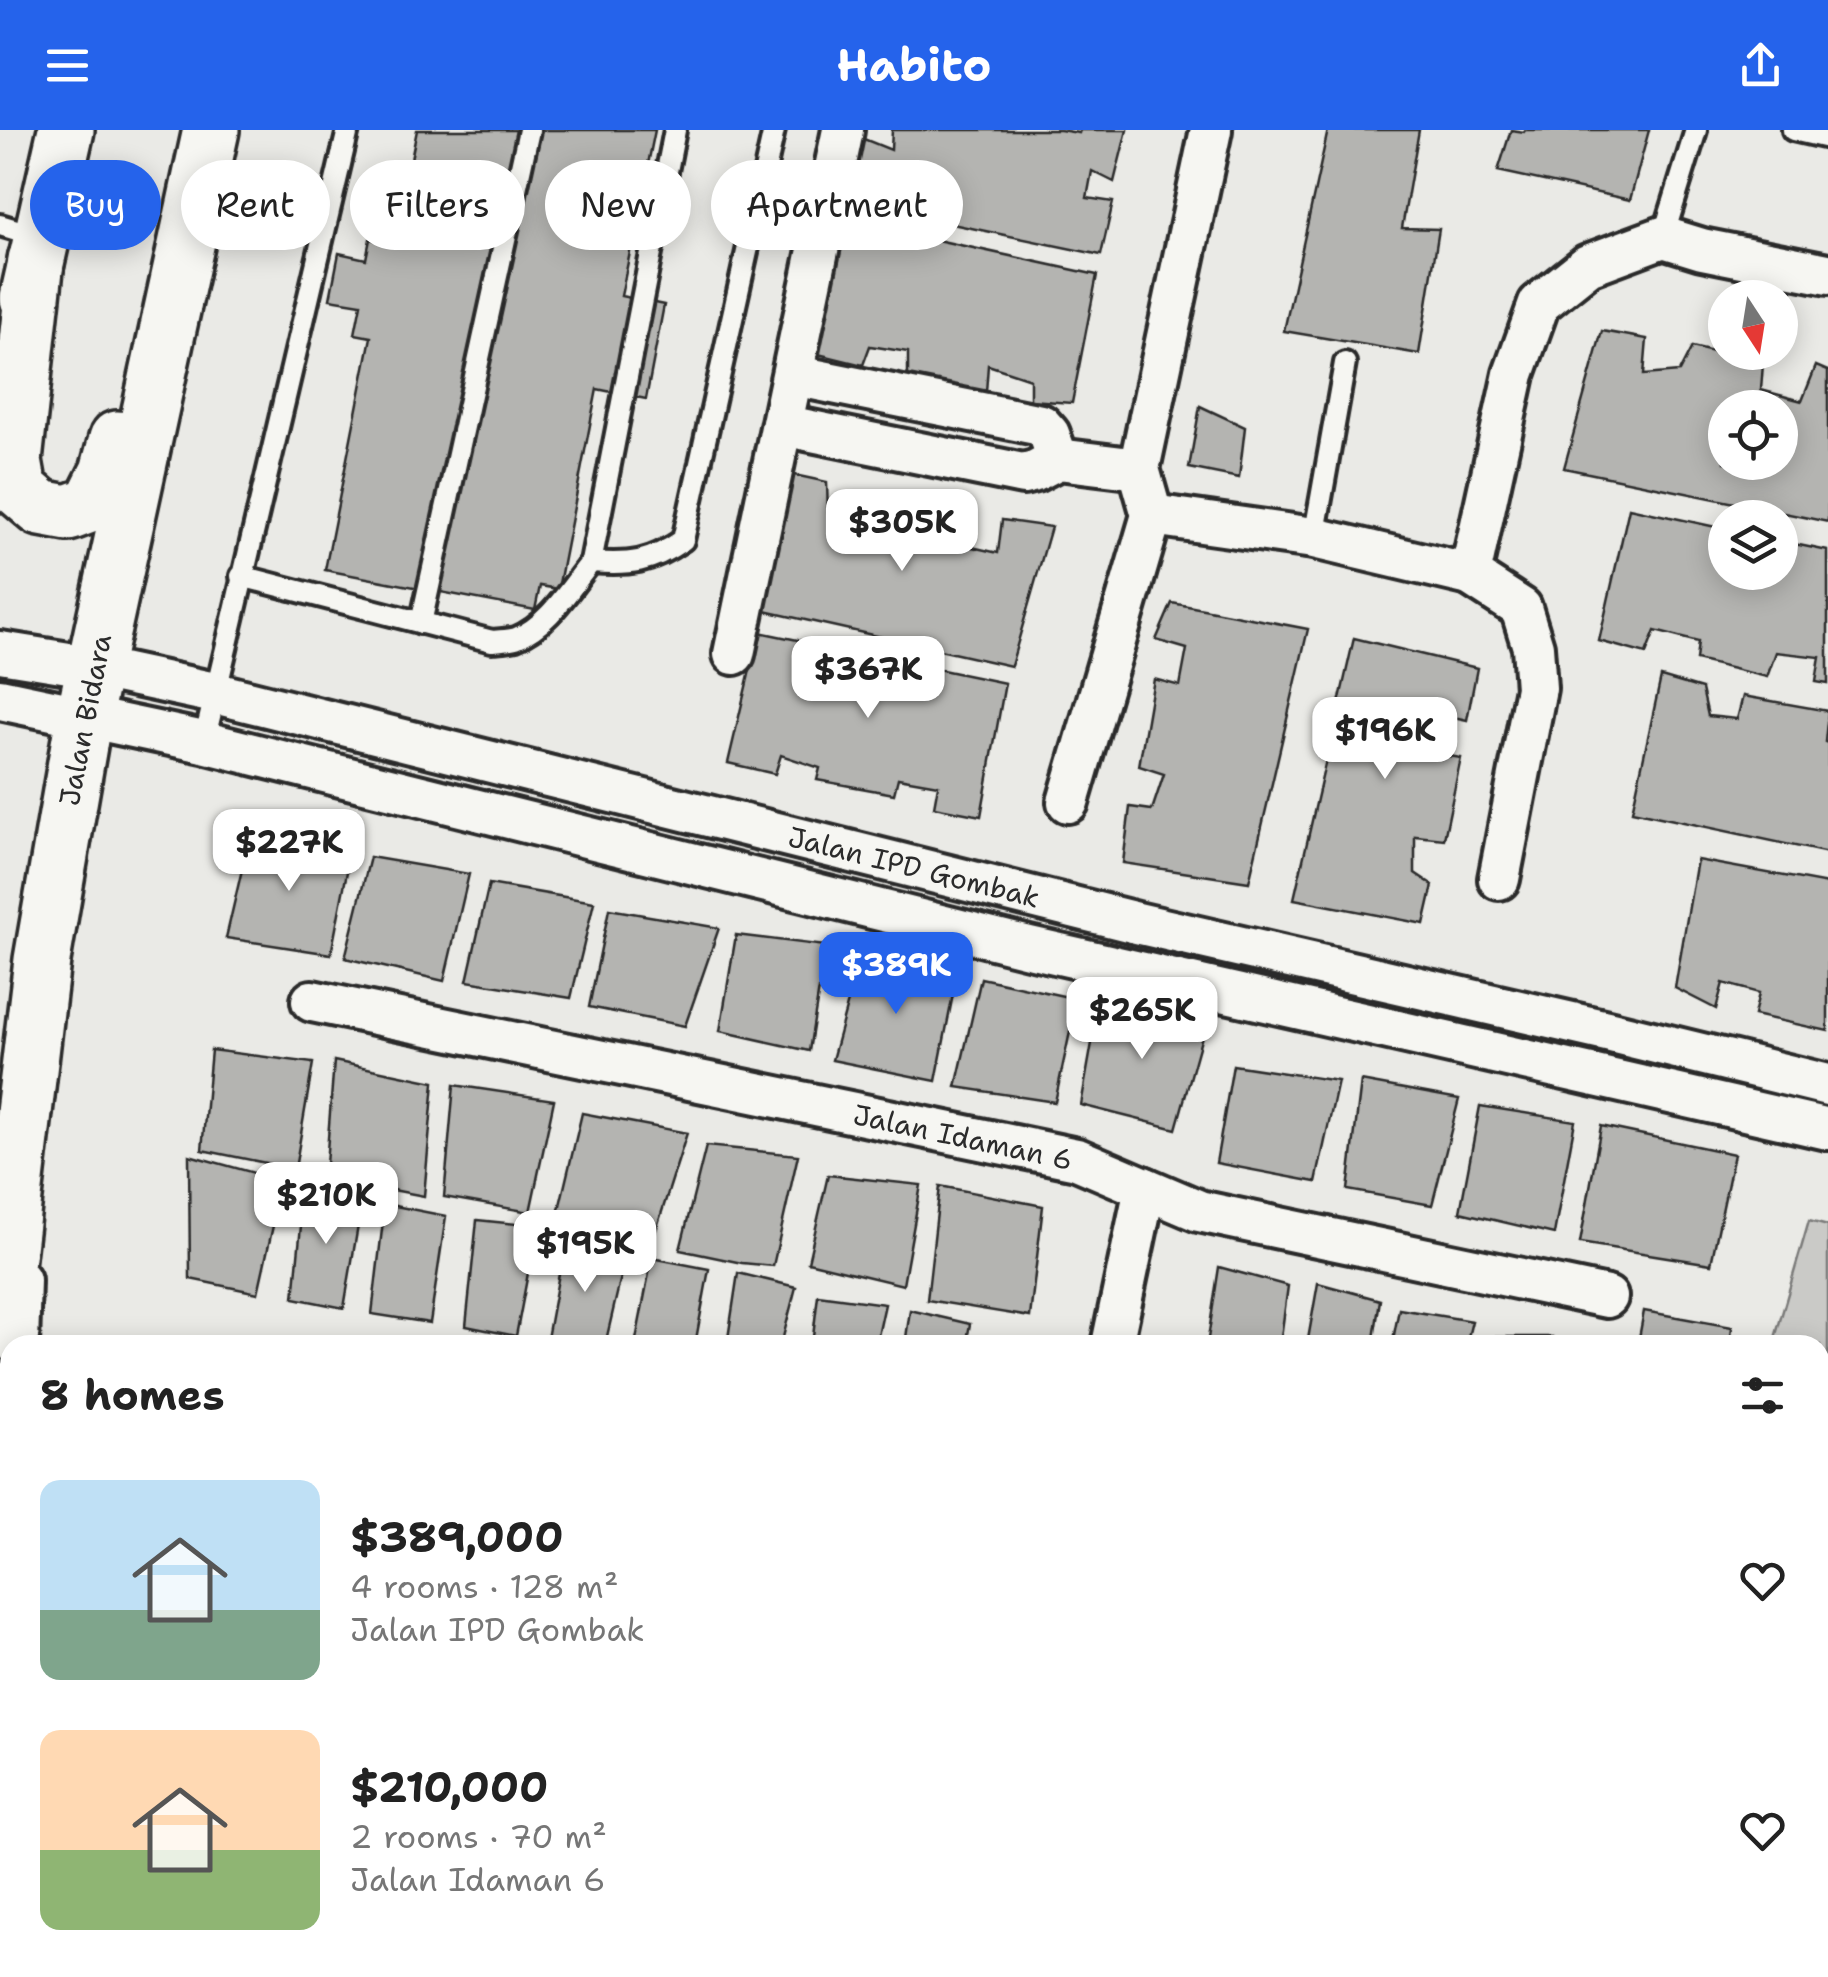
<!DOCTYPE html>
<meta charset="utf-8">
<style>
:root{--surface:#fff;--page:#f2f2f2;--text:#222;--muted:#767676;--accent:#2563eb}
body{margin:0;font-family:"Shantell Sans",sans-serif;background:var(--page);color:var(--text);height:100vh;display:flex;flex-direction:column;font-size:38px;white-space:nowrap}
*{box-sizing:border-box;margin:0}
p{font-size:32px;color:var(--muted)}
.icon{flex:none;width:55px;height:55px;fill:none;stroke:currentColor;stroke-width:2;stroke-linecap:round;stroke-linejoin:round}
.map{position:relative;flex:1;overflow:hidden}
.details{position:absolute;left:0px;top:1205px;width:1830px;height:642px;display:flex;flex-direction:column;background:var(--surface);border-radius:30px 30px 0 0;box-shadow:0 5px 25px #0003}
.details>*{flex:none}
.top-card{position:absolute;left:30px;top:30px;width:1000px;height:90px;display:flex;gap:20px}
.needle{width:65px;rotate:168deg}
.controls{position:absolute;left:1708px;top:150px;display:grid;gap:20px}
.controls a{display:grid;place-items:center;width:90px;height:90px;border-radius:50%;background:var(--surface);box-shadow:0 5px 25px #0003;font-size:50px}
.price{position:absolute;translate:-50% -85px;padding:0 22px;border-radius:20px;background:#fff;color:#222;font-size:32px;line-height:65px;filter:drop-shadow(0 2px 5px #0008)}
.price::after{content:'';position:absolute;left:50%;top:60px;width:30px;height:22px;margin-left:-15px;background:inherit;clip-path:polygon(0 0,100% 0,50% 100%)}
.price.on{background:var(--accent);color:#fff}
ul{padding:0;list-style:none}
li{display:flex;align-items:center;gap:30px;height:250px;padding:0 40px}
li span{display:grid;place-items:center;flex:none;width:280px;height:200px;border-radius:20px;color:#555}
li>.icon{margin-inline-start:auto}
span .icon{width:120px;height:120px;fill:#fffc;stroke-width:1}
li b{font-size:42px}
h2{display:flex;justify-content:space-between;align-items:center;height:120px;padding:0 40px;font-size:42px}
.tag{padding:0 35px;border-radius:45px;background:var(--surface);box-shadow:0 5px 25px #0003;font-size:35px;line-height:90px}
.tag.on{background:var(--accent);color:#fff}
header{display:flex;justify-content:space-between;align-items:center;height:130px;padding:0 40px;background:var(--accent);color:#fff;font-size:45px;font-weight:700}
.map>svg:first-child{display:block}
.green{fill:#cacac7;stroke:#7a7a79;stroke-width:2.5}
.building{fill:#b4b4b1;stroke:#2b2b2b;stroke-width:2.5;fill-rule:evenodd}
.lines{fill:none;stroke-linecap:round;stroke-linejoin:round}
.lane-casing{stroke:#2b2b2b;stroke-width:28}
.street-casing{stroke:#2b2b2b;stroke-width:48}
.secondary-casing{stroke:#2b2b2b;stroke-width:62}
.lane{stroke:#f6f6f2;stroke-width:20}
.street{stroke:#f6f6f2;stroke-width:40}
.secondary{stroke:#f6f6f2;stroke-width:55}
.labels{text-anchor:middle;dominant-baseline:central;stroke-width:9;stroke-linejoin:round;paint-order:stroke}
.street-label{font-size:28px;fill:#2b2b2b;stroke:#f6f6f2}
</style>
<header><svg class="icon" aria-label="menu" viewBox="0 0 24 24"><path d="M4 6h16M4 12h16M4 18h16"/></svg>Habito<svg class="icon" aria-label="share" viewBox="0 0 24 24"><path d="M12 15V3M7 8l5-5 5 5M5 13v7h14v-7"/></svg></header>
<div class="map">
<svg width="1828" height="1847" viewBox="0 0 1828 1847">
<rect width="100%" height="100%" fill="#eaeae6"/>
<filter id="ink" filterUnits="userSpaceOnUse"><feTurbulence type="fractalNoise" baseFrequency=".01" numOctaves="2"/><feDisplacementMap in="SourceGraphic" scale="20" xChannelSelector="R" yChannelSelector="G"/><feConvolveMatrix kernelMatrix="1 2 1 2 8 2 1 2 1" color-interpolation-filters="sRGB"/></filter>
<g filter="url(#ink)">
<path class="green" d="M1809,1091L1828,1096V1515L1820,1514V1215H1773Z"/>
<g class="building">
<path d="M417,0H655L621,166L664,175L646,269L597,259L558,459L540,456L535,480L325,440L371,207L355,204L361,174L330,169L339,123L366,129L370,109L394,113Z"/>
<path d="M892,0H1060L1079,3L1080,0H1127L1114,52L1092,41L1087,68L1113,72L1101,125L851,73L859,7L891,20Z"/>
<path d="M1328,0H1419L1402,98L1439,99L1419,224L1284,201Z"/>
<path d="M1511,0L1524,2L1525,0H1649L1630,70L1498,41Z"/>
<path d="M841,89L1097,145L1072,273L1030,270V249L988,235L986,262L908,247V222L870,216L863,235L814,223Z"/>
<path d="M1602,201L1647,209L1644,245L1679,242L1692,217L1763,234L1761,260L1802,271L1816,236L1828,241V392L1564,338ZM1725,278H1780V332H1725Z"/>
<path d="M1200,276L1245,297L1239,348L1189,338Z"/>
<path d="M785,343L827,352L828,383L865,393L870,371L950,378V412L998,423L1002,390L1051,397L1011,536L765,481Z"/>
<path d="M1629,378L1725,399V442H1780V411L1828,421V554L1816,552L1820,527L1776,522L1767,547L1696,530L1698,512L1655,501L1646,524L1599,511Z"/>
<path d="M1172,473L1308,499L1249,752L1123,733L1130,677L1152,680L1164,644L1139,636L1154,549L1180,556L1187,519L1156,510Z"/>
<path d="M759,502L1005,553L981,686L934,677L938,655L898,648L894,664L817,650L820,638L781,625L775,644L728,633Z"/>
<path d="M1354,508L1477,538L1467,590L1449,586L1437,624L1461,628L1444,709L1415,706V743L1433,755L1424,794L1294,769Z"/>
<path d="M1661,547L1702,559L1708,586L1737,589L1743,566L1828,581L1825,612L1828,613V723L1632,681Z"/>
<path d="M251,701L351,721L331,824L226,808Z"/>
<path d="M370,727L469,744L444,851L345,828Z"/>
<path d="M1697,730L1828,754V901L1754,885L1759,863L1723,853L1716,879L1675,858Z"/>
<path d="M489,754L594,772L571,868L467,851Z"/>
<path d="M609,779L719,798L685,896L589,877Z"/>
<path d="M736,805L826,816L809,921L720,901Z"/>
<path d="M862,820L957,844L936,951L832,930Z"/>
<path d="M981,848L1077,869L1055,972L956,957Z"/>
<path d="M1100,868L1207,888L1176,999L1081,975Z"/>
<path d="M211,920L313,933L295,1039L202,1020Z"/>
<path d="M334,931L434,952L424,1066L325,1047Z"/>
<path d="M1233,935L1338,951L1316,1052L1216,1033Z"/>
<path d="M1361,951L1459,969L1432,1075L1348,1060Z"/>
<path d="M454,955L554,970L530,1082L444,1067Z"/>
<path d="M1480,976L1575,991L1554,1104L1460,1082Z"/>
<path d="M582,983L687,1003L652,1113L556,1092Z"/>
<path d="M1601,996L1734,1024L1711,1134L1580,1113Z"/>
<path d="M706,1016L798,1025L773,1136L742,1133L680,1120Z"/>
<path d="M189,1025L283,1051L258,1163L190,1149Z"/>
<path d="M828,1045L921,1055L903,1155L808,1132Z"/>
<path d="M305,1054L362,1072L344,1178L294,1168Z"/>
<path d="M940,1056L1043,1076L1030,1187L927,1170Z"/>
<path d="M385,1074L446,1086L430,1193L372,1184Z"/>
<path d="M477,1090L537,1096L516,1206L466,1196Z"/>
<path d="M565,1111L627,1121L605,1215L546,1214Z"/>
<path d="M652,1128L709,1139L695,1215H635Z"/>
<path d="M1219,1137L1288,1156L1280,1215H1207Z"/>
<path d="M738,1143L796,1157L781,1215H727Z"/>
<path d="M1318,1153L1380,1170L1373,1215H1307Z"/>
<path d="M818,1165L885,1174L876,1215H812Z"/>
<path d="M1399,1179L1472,1191L1466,1215H1392Z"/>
<path d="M910,1180L970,1194L966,1215H905Z"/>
<path d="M1644,1181L1732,1197L1730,1215H1653L1639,1208Z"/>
<path d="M1480,1207H1552L1551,1215H1478Z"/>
<path d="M1820,1636L1828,1638V1756L1820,1755Z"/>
<path d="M1828,1782V1847H1817L1820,1838Z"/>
<path d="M166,1838H234L233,1847H165Z"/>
<path d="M257,1838H315L313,1847H255Z"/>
<path d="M347,1838H412L410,1847H345Z"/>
<path d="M434,1838H503L500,1847H432Z"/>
<path d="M525,1838H571L597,1842L595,1847H524Z"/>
<path d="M633,1838H680L678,1845Z"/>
<path d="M714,1838H775L773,1847H713Z"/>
<path d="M798,1838H867L865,1847H796Z"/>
<path d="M1018,1838H1071L1093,1842V1847H1017Z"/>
<path d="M1637,1838H1710L1708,1847H1635Z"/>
<path d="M1730,1838H1800L1799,1847H1729Z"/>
</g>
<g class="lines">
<defs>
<g id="lane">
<path d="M1793,0L1828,8"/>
<path d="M0,95L40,107"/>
<path d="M1663,107L1696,0"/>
<path d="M1314,408L1345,233"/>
<path d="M591,432C630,435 650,433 683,410L774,0"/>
<path d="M241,446L492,511C499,510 509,510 516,508C548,496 570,458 591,432L675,0"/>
<path d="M421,493L529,0"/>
<path d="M204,612L348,0"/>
</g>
<g id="street">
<path d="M793,245L1041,295L1049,304L1058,329"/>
<path d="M782,295L1023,344L1035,341L1058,329L1139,339"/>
<path d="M1152,385L1314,408L1470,445"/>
<path d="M0,522L94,537L215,563L1137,793L1607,901L1828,955"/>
<path d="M734,524L843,0"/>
<path d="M0,569L204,612L1029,817L1828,999"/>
<path d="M1068,672L1152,385L1139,339L1211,0"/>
<path d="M1499,749L1536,558L1533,517L1521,478L1470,445L1514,244L1539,174L1588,135L1663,107L1702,119L1828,144"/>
<path d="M312,871L1077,1029L1199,1081L1607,1167"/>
<path d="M18,1215L20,1150"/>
<path d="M1112,1215L1145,1058"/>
<path d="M1820,1577L1828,1579"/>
<path d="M1342,1838L1385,1847"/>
<path d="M77,1847V1838"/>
<path d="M969,1847L971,1838"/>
</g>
<g id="secondary">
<path d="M36,130L14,331L19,359L41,378L68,383L92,374L108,342L117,309"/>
<path d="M28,168L66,0"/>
<path d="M0,1186L42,830L84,586L211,0"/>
</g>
</defs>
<use href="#lane" class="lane-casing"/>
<use href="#street" class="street-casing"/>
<use href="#secondary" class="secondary-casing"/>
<use href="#lane" class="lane"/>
<use href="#street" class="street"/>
<use href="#secondary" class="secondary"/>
</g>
</g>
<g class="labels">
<g class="street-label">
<text transform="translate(85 590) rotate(-79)">Jalan Bidara</text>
<text transform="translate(914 737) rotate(14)">Jalan IPD Gombak</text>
<text transform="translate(963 1007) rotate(12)">Jalan Idaman 6</text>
</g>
</g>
</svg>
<div class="controls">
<a><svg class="needle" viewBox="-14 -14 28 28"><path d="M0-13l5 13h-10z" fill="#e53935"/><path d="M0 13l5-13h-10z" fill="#767676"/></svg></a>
<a><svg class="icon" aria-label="locate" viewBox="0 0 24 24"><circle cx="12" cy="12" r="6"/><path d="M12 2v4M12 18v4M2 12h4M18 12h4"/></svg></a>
<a><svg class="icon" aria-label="layers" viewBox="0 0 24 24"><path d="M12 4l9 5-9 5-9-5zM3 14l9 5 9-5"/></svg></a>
</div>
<b class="price" style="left:902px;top:444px">$305K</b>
<b class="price" style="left:868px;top:591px">$367K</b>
<b class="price" style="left:1385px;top:652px">$196K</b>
<b class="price" style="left:289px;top:764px">$227K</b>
<b class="price on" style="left:896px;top:887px">$389K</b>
<b class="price" style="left:1142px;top:932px">$265K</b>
<b class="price" style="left:326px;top:1117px">$210K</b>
<b class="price" style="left:585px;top:1165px">$195K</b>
<div class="top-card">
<a class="tag on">Buy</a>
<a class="tag">Rent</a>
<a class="tag">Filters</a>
<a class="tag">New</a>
<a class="tag">Apartment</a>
</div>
<section class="details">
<h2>8 homes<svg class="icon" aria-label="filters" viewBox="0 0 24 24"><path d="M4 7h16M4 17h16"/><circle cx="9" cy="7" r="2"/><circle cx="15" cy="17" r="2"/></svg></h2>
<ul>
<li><span style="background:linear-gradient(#bfe0f5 65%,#7fa58c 0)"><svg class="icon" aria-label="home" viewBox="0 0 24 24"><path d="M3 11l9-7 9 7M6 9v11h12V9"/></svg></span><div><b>$389,000</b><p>4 rooms · 128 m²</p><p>Jalan IPD Gombak</p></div><svg class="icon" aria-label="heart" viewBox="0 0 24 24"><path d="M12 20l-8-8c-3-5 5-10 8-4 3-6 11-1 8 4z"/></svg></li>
<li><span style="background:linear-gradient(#ffd9b3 60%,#8fb573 0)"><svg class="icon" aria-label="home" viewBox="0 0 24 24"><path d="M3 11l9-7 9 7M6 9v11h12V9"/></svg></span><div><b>$210,000</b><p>2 rooms · 70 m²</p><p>Jalan Idaman 6</p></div><svg class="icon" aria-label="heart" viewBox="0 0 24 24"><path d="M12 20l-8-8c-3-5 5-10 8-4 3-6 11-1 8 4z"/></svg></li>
</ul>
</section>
</div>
